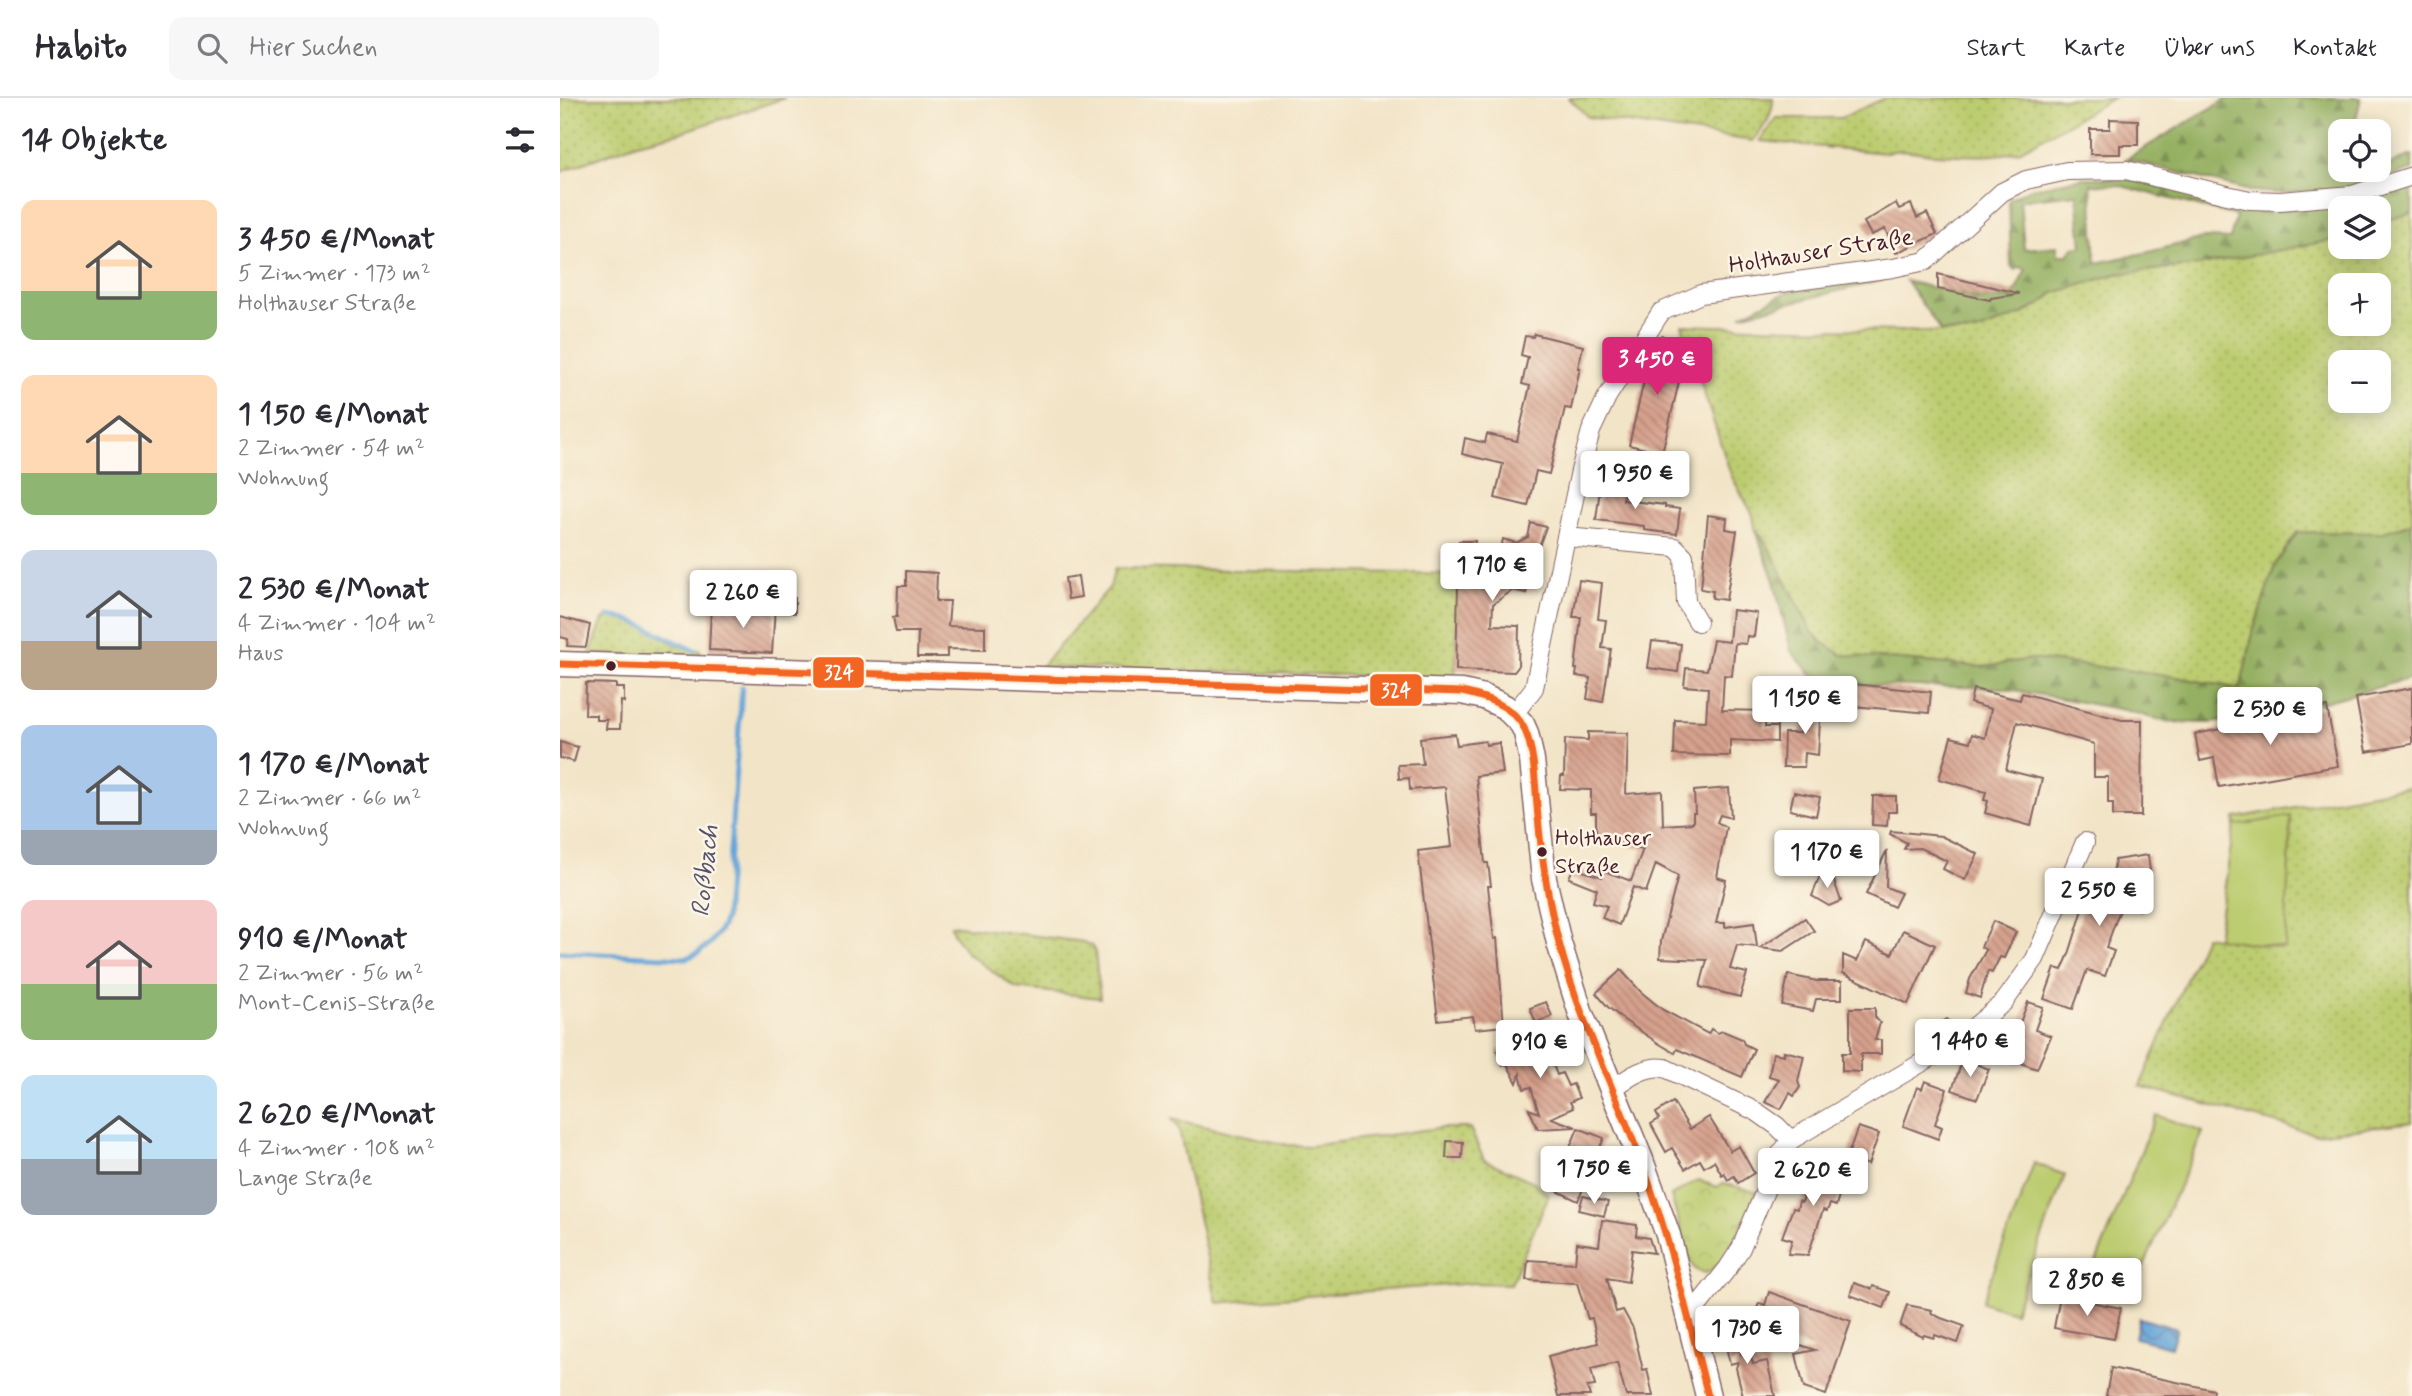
<!DOCTYPE html>
<html lang="de">
<meta charset="utf-8">
<style>
:root{--surface:#fff;--page:#f7f7f7;--text:#2b2b33;--muted:#7c7c81;--line:#e1e1e2;--accent:#db2777}
body{margin:0;font-family:Mynerve,sans-serif;background:var(--page);color:var(--text);height:100vh;display:flex;flex-direction:column;font-size:26px;white-space:nowrap}
*{box-sizing:border-box;margin:0}
p{font-size:23px;color:var(--muted)}
.icon{flex:none;width:38px;height:38px;fill:none;stroke:currentColor;stroke-width:2;stroke-linecap:round;stroke-linejoin:round}
.map{position:relative;flex:1;overflow:hidden}
.sheet{display:flex;flex-direction:column;background:var(--surface);width:560px}
.sheet>*{flex:none}
.tools{position:absolute;left:1768px;top:21px;display:grid;gap:14px}
.tools a{display:grid;place-items:center;width:63px;height:63px;border-radius:14px;background:var(--surface);box-shadow:0 4px 18px #0003;font-size:35px}
.price{position:absolute;translate:-50% -60px;padding:0 16px;border-radius:7px;background:#fff;color:#222;font-size:23px;line-height:46px;filter:drop-shadow(0 2px 4px #0008)}
.price::after{content:'';position:absolute;left:50%;top:42px;width:21px;height:16px;margin-left:-10px;background:inherit;clip-path:polygon(0 0,100% 0,50% 100%)}
.price.current{background:var(--accent);color:#fff}
ul{padding:0;list-style:none}
li{display:flex;align-items:center;gap:21px;height:175px;padding:0 21px}
li span{display:grid;place-items:center;flex:none;width:196px;height:140px;border-radius:14px;color:#555}
li>.icon{margin-inline-start:auto}
span .icon{width:84px;height:84px;fill:#fffc;stroke-width:1}
li b{font-size:30px}
h2{display:flex;justify-content:space-between;align-items:center;height:84px;padding:0 21px;font-size:30px}
header{display:flex;align-items:center;gap:42px;box-sizing:border-box;height:98px;padding:0 35px;background:var(--surface);border-bottom:2px solid var(--line)}
header strong{font-size:33px}
nav{display:flex;gap:38px;margin-inline-start:auto;font-size:24px}
.search{width:490px;height:63px;background:var(--page);display:flex;align-items:center;gap:18px;box-sizing:border-box;padding:0 24px;border-radius:14px;color:var(--muted);font-size:26px}
main{display:flex;flex:1;min-height:0}
.map>svg:first-child{display:block}
.grass{fill:url(#grass-dots);stroke:#83764d;stroke-width:2;fill-rule:evenodd}
.forest{fill:url(#forest-firs);stroke:#706846;stroke-width:2;fill-rule:evenodd}
.park{fill:url(#park-crowns);stroke:#83764d;stroke-width:2}
.garden{fill:#bccc6f;stroke:#83764d;stroke-width:2}
.water{fill:url(#water-waves);stroke:#586281;stroke-width:2}
.lines{fill:none;stroke-linecap:round;stroke-linejoin:round}
.stream{stroke:#65a4d7;stroke-width:5}
.building{fill:url(#building-back-hatch)}
.minor-casing{stroke:#856462;stroke-width:20}
.secondary-casing{stroke:#856462;stroke-width:27}
.minor{stroke:#fff;stroke-width:18}
.secondary{stroke:#fff;stroke-width:24}
.bus-1-casing{stroke:#fcf5e5;stroke-width:12}
.bus-1{stroke:#f26522;stroke-width:7}
.bus-dot{fill:#4a1f2b;stroke:#fcf5e5;stroke-width:2.5}
.labels{text-anchor:middle;dominant-baseline:central;stroke-width:5;stroke-linejoin:round;paint-order:stroke}
.bus-label{font-size:22px;fill:#4a1f2b;stroke:#fcf5e5;text-anchor:start}
.street-label{font-size:24px;fill:#4a1f2b;stroke:#fcf5e5}
.water-label{font-size:26px;font-style:italic;fill:#555470;stroke:#fcf5e5}
.line-badge{stroke:#fcf5e5;stroke-width:2.5}
.badge-label{font-size:19px;text-anchor:middle;font-weight:bold;fill:#fff}
</style>
<header>
<strong>Habito</strong>
<div class="search"><svg class="icon" aria-label="search" viewBox="0 0 24 24"><circle cx="10" cy="10" r="6"/><path d="M15 15l6 6"/></svg>Hier suchen</div>
<nav><a>Start</a><a>Karte</a><a>Über uns</a><a>Kontakt</a></nav>
</header>
<main>
<section class="sheet">
<h2>14 Objekte<svg class="icon" aria-label="filters" viewBox="0 0 24 24"><path d="M4 7h16M4 17h16"/><circle cx="9" cy="7" r="2"/><circle cx="15" cy="17" r="2"/></svg></h2>
<ul>
<li><span style="background:linear-gradient(#ffd9b3 65%,#8fb573 0)"><svg class="icon" aria-label="home" viewBox="0 0 24 24"><path d="M3 11l9-7 9 7M6 9v11h12V9"/></svg></span><div><b>3 450 €/Monat</b><p>5 Zimmer · 173 m²</p><p>Holthauser Straße</p></div></li>
<li><span style="background:linear-gradient(#ffd9b3 70%,#8fb573 0)"><svg class="icon" aria-label="home" viewBox="0 0 24 24"><path d="M3 11l9-7 9 7M6 9v11h12V9"/></svg></span><div><b>1 150 €/Monat</b><p>2 Zimmer · 54 m²</p><p>Wohnung</p></div></li>
<li><span style="background:linear-gradient(#c9d6e8 65%,#b9a48a 0)"><svg class="icon" aria-label="home" viewBox="0 0 24 24"><path d="M3 11l9-7 9 7M6 9v11h12V9"/></svg></span><div><b>2 530 €/Monat</b><p>4 Zimmer · 104 m²</p><p>Haus</p></div></li>
<li><span style="background:linear-gradient(#a9c7e8 75%,#9aa5b1 0)"><svg class="icon" aria-label="home" viewBox="0 0 24 24"><path d="M3 11l9-7 9 7M6 9v11h12V9"/></svg></span><div><b>1 170 €/Monat</b><p>2 Zimmer · 66 m²</p><p>Wohnung</p></div></li>
<li><span style="background:linear-gradient(#f6c9c9 60%,#8fb573 0)"><svg class="icon" aria-label="home" viewBox="0 0 24 24"><path d="M3 11l9-7 9 7M6 9v11h12V9"/></svg></span><div><b>910 €/Monat</b><p>2 Zimmer · 56 m²</p><p>Mont-Cenis-Straße</p></div></li>
<li><span style="background:linear-gradient(#bfe0f5 60%,#9aa5b1 0)"><svg class="icon" aria-label="home" viewBox="0 0 24 24"><path d="M3 11l9-7 9 7M6 9v11h12V9"/></svg></span><div><b>2 620 €/Monat</b><p>4 Zimmer · 108 m²</p><p>Lange Straße</p></div></li>
</ul>
</section>
<div class="map">
<svg width="1852" height="1298" viewBox="0 0 1852 1298">
<defs>
<pattern id="grass-dots" width="8" height="8" patternUnits="userSpaceOnUse" patternTransform="scale(1.75)"><rect width="8" height="8" fill="#bccc6f"/><path d="M2 2h.1M6 6h.1" fill="none" stroke="#a3af60" stroke-width="1.8" stroke-linecap="round"/></pattern>
<pattern id="forest-firs" width="22" height="20" patternUnits="userSpaceOnUse" patternTransform="scale(1.75)"><rect width="22" height="20" fill="#95b062"/><path d="M5 1l3.5 6h-7zM16 11l3.5 6h-7z" fill="#7c8f51"/></pattern>
<pattern id="park-crowns" width="20" height="18" patternUnits="userSpaceOnUse" patternTransform="scale(1.75)"><rect width="20" height="18" fill="#bccc6f"/><path d="M2 6a3 3 0 1 1 6 0M12 15a3 3 0 1 1 6 0" fill="none" stroke="#a3af60"/></pattern>
<pattern id="water-waves" width="16" height="10" patternUnits="userSpaceOnUse" patternTransform="scale(1.75)"><rect width="16" height="10" fill="#65a4d7"/><path d="M0 5q4-4 8 0t8 0" fill="none" stroke="#5585af"/></pattern>
<pattern id="building-back-hatch" width="6" height="6" patternUnits="userSpaceOnUse" patternTransform="scale(1.75)"><rect width="6" height="6" fill="#d6a18d"/><path d="M-1 5l2 2M0 0l6 6M5-1l2 2" fill="none" stroke="#b08373"/></pattern>
</defs>
<rect width="100%" height="100%" fill="#fcf5e5"/>
<filter id="ink" filterUnits="userSpaceOnUse"><feTurbulence type="fractalNoise" baseFrequency=".0143" numOctaves="2"/><feDisplacementMap in="SourceGraphic" scale="14" xChannelSelector="R" yChannelSelector="G"/><feConvolveMatrix kernelMatrix="1 2 1 2 8 2 1 2 1" color-interpolation-filters="sRGB"/></filter>
<filter id="wash" filterUnits="userSpaceOnUse"><feTurbulence type="fractalNoise" baseFrequency=".00686" numOctaves="4" result="noise"/><feDisplacementMap in="SourceGraphic" scale="28" xChannelSelector="R" yChannelSelector="G"/><feGaussianBlur stdDeviation="1.57" result="paint"/><feColorMatrix in="noise" values="0 0 0 0 0 0 0 0 0 0 0 0 0 0 0 0 0 1.4 0 .05"/><feComposite in="paint" operator="in"/></filter>
<g filter="url(#wash)">
<rect width="100%" height="100%" fill="#f2e4c7"/>
<g class="grass">
<path d="M0,0H225L119,35L77,45L0,74Z"/>
<path d="M1009,0H1213C1213,18 1204,29 1193,43L1028,19Z"/>
<path d="M1325,0H1553L1459,53C1433,60 1402,57 1375,56C1358,55 1342,49 1326,55L1200,43L1216,20H1281Z"/>
<path d="M1852,115V425L1820,435L1737,434L1715,467L1694,531L1681,591L1600,576L1471,561L1423,569L1282,557L1262,544L1252,534L1207,446L1195,430L1193,417L1171,377L1122,227L1414,235L1462,216L1481,206L1494,195L1556,176L1641,167L1780,140V149H1818V125ZM1780,187H1818V226H1780ZM1780,264H1818V303H1780Z"/>
<path d="M555,470L899,476L895,580L481,569L550,489Z"/>
<path d="M48,519C61,521 75,525 87,531C105,539 119,552 140,552V560L30,556L43,522Z"/>
<path d="M1852,690V1024L1755,1036L1580,988L1645,838L1724,850L1731,719L1674,728L1675,720L1834,691Z"/>
<path d="M391,827L524,844L532,848L535,854L540,900L456,890L407,855L393,835Z"/>
<path d="M612,1021L728,1047L750,1048L878,1030H910L924,1062L974,1084L989,1097L951,1186L915,1185L657,1205L619,1031Z"/>
</g>
<g class="forest">
<path d="M1668,0H1801L1793,33H1780V72C1788,72 1796,74 1803,74C1819,74 1837,63 1852,57V72L1787,91L1718,95L1690,93L1566,61Z"/>
<path d="M1522,80H1562L1605,89L1685,111L1708,114L1768,107L1852,85V115L1818,125V110H1780L1779,141L1641,167L1556,176L1494,195L1481,206L1462,216L1414,235L1381,233L1346,183L1420,201L1430,202L1453,198L1466,171L1459,169L1456,172L1451,169L1449,101L1469,91ZM1531,86L1558,87L1676,118L1670,141L1643,140L1585,155L1536,165ZM1517,96L1522,148L1514,149L1508,157H1498L1497,148L1464,151L1460,102Z"/>
<path d="M1327,181L1181,217L1227,194Z"/>
<path d="M1852,425V580L1738,611L1651,625L1607,624L1564,612L1443,590L1304,587L1293,592H1272L1256,582L1231,553L1214,483L1195,430L1207,446L1252,534L1262,544L1282,557L1423,569L1471,561L1600,576L1680,591L1694,531L1715,467L1738,434L1820,435Z"/>
</g>
<path class="park" d="M1138,1082L1157,1089L1163,1085L1197,1094C1187,1115 1168,1169 1145,1175L1136,1172L1131,1165L1111,1098Z"/>
<g class="garden">
<path d="M1731,718L1725,850L1657,840L1674,728Z"/>
<path d="M1596,1017L1643,1034L1576,1186L1533,1172Z"/>
<path d="M1474,1065L1505,1077L1454,1214L1422,1204Z"/>
</g>
<path class="water" d="M1579,1220L1617,1231L1611,1249L1575,1240Z"/>
<g class="lines">
<g class="stream">
<path d="M49,518C81,521 106,542 135,552"/>
<path d="M0,854L127,860C145,853 158,839 165,821L182,589"/>
</g>
</g>
<g id="blocks">
<g class="building">
<path d="M1550,21L1578,22V47H1560V56H1530V31H1550Z"/>
<path d="M1336,105L1339,111L1351,106L1357,120L1367,115L1377,136L1336,155L1325,131L1311,137L1304,124Z"/>
<path d="M1378,176L1458,195V196L1431,200L1430,202L1378,191Z"/>
<path d="M974,236L1023,248L1018,270H1020L1011,311L1005,310L989,376L976,373L968,408L935,400L943,366L902,356L905,340L925,345L927,336L957,343L970,288L962,286L968,259L961,257L965,238L973,239Z"/>
<path d="M1102,238L1127,253L1113,277L1120,278L1118,288L1102,355L1069,347L1087,270L1083,268Z"/>
<path d="M1041,383L1056,385V390L1064,391L1063,402L1105,407V409L1120,411L1117,436L1084,432V428L1036,422Z"/>
<path d="M1148,417L1167,420L1166,431L1177,433L1166,502L1152,500L1153,493L1141,491Z"/>
<path d="M971,425L986,429L974,462L977,467L972,484L968,486L966,495L953,492L933,506L932,527L959,528L958,569L954,574L896,572L899,443H915L914,460L938,464L943,441L956,445L968,439Z"/>
<path d="M346,473L377,475L376,503H390L388,528L425,529V552L387,551V559H357L358,534H336L333,519H337L338,488H346Z"/>
<path d="M518,478L521,499L508,501L505,480Z"/>
<path d="M1019,482L1042,485L1038,521L1046,522L1042,550L1051,551L1043,604L1027,601L1030,580L1016,578L1017,571H1015L1021,519H1013Z"/>
<path d="M220,499L235,500V515L219,514Z"/>
<path d="M185,507L215,509L212,555L149,552L151,511L185,512Z"/>
<path d="M1172,512L1197,515L1194,539L1187,538L1186,546L1175,545L1172,578L1164,577L1162,612L1205,613V629H1217V644L1170,642V658L1114,657L1115,622L1146,623L1148,590L1124,588L1126,570L1147,572L1153,542L1169,544Z"/>
<path d="M0,519L30,527L26,549L7,548L8,541L0,539Z"/>
<path d="M1092,543L1121,546L1118,574L1088,570Z"/>
<path d="M26,585L56,586V590H64V604L61,603L60,631H46L47,622H36V617H25Z"/>
<path d="M1293,586L1371,594L1369,615L1293,608Z"/>
<path d="M1852,590V646L1806,654L1796,600Z"/>
<path d="M1413,591L1460,602L1462,595L1562,622H1582L1581,718H1553V705H1548V679H1534V646L1457,624L1446,672L1482,681L1471,728L1425,715L1428,703L1424,702L1426,694L1379,681L1391,639L1410,644L1412,636L1425,640L1431,611L1410,605Z"/>
<path d="M1254,597L1268,602L1260,623L1258,657L1245,655L1244,669H1223L1224,635H1240Z"/>
<path d="M1767,609L1778,668L1659,689L1654,660L1640,663L1635,636L1662,631V628Z"/>
<path d="M1028,634L1068,635L1066,696L1102,693L1103,727L1133,725V715H1135L1134,693L1169,690L1171,720L1160,717L1157,724L1166,729L1157,779L1166,782L1156,825H1165V829L1194,825L1197,849L1177,847L1170,871L1187,875L1180,899L1140,889L1147,862L1100,860L1101,843L1118,778L1096,766L1086,794L1073,789L1059,827L1042,820L1047,808L1033,804L1037,791L1009,780L1013,770L1042,779L1044,773L1071,783L1083,751L1036,741V715H1031V692L1000,691L1001,678H1004L1005,641L1028,642Z"/>
<path d="M895,636L897,647L925,643L926,647L939,645L943,675L916,678L925,765H928L931,788H928L934,841L937,840L944,928L915,931L913,918L878,922L858,753L892,749L885,689L850,692L849,680L839,681L838,667L863,666L860,640Z"/>
<path d="M0,644L18,649L14,664L0,660Z"/>
<path d="M1234,694L1260,699L1256,718L1230,712Z"/>
<path d="M1313,698H1336V714H1328L1327,728L1312,727Z"/>
<path d="M1331,733L1381,738L1418,756L1405,782L1383,771L1387,763L1360,750L1344,751L1347,745L1330,736Z"/>
<path d="M1277,734L1298,742L1294,754H1279L1271,751Z"/>
<path d="M1327,752L1326,789L1341,795L1334,809L1306,796Z"/>
<path d="M1588,757L1590,773L1586,798L1579,812L1563,803L1546,850L1554,853L1545,878L1527,872L1513,911L1484,901L1495,870L1502,872L1509,856L1532,783L1551,789L1555,762Z"/>
<path d="M1271,774L1281,803L1269,808L1252,798L1260,778Z"/>
<path d="M1245,820L1254,833L1223,853L1200,850Z"/>
<path d="M1433,823L1456,834L1444,860L1440,859L1432,875L1428,873L1420,900L1406,895L1410,881L1426,852L1421,849Z"/>
<path d="M1343,832L1375,847L1348,906L1283,875V857L1297,863L1306,844L1332,856Z"/>
<path d="M1061,872L1081,894L1103,912L1148,936L1151,931L1157,935L1163,933L1182,941L1184,946L1194,951L1182,979L1117,951L1115,955L1098,945L1064,922L1048,909L1036,895Z"/>
<path d="M1228,877L1257,883H1282V901H1256L1253,913L1222,907Z"/>
<path d="M986,904L992,918L976,925L970,910Z"/>
<path d="M1468,904L1483,909L1475,932L1491,938L1477,971L1446,960Z"/>
<path d="M1290,910H1315V919L1320,925L1315,942H1321V956H1301V974L1282,973V955H1290Z"/>
<path d="M1387,921L1394,931L1374,944L1367,933Z"/>
<path d="M980,935L997,977L1002,975L1008,988L1013,986L1019,1000L1010,1004L1013,1010L991,1020L1016,1029L978,1031L969,1011L979,1015L971,989L964,991L960,976L957,985L947,966L943,967L937,953Z"/>
<path d="M1224,953L1244,958L1238,983L1240,989L1234,998L1230,995L1221,1011L1205,1004L1219,981L1209,978L1213,955L1224,957Z"/>
<path d="M1403,961L1429,971L1417,1001L1392,992Z"/>
<path d="M1365,983L1387,991L1375,1026L1382,1029L1378,1041L1343,1028L1357,989L1362,991Z"/>
<path d="M1113,1004L1130,1031L1149,1019L1170,1053L1179,1048L1194,1075L1178,1085L1174,1078L1168,1082L1164,1075L1162,1077L1154,1063L1144,1069L1140,1062L1125,1071L1112,1050L1106,1054L1091,1026L1099,1021L1096,1015Z"/>
<path d="M1298,1029L1319,1036L1308,1067L1287,1059Z"/>
<path d="M1018,1030L1044,1040L1018,1103L993,1091Z"/>
<path d="M887,1043L903,1044L902,1060H886Z"/>
<path d="M1255,1065L1285,1076L1276,1108L1270,1106L1267,1113L1263,1112L1248,1157L1228,1156L1232,1142L1222,1139L1233,1110L1237,1111L1239,1103L1242,1104Z"/>
<path d="M1023,1098L1048,1104L1044,1118L1019,1112Z"/>
<path d="M1042,1122L1077,1127L1076,1138L1089,1140L1094,1155L1072,1152L1068,1184L1047,1180L1056,1214L1063,1212L1073,1230L1083,1272L1087,1271L1093,1298H1066L1057,1265L1031,1271L1035,1288L1027,1289L1030,1298H998L988,1258L1038,1245L1032,1220L1028,1221L1017,1185L966,1182L968,1162L1015,1165L1017,1145L1039,1148Z"/>
<path d="M1294,1185L1312,1191L1313,1188L1330,1194L1324,1210L1290,1197Z"/>
<path d="M1209,1194L1291,1223L1266,1297L1244,1290L1236,1256L1255,1252L1221,1240L1222,1235L1192,1224L1199,1205L1205,1207Z"/>
<path d="M1500,1198L1561,1210L1554,1241L1494,1230Z"/>
<path d="M1347,1207L1372,1212L1371,1215L1381,1220L1404,1228L1398,1245L1375,1237L1374,1240L1364,1237L1363,1239L1340,1228Z"/>
<path d="M1174,1224L1181,1255L1186,1241L1193,1266L1207,1263L1215,1298H1183L1176,1270L1178,1264L1170,1266L1161,1227Z"/>
<path d="M1551,1270L1654,1292L1653,1298H1546Z"/>
</g>
</g>
</g>
<g filter="url(#ink)">
<use href="#blocks" fill-opacity="0" stroke="#856462" stroke-width="2"/>
<g class="lines">
<defs>
<g id="minor">
<path d="M1006,439L1115,449L1124,458L1126,504L1138,524"/>
<path d="M954,616L974,590L1020,373L1031,333L1047,299L1101,214L1141,196L1333,170L1366,163L1442,94L1466,82L1507,73L1566,72L1667,97L1690,102L1720,103L1792,97L1852,78"/>
<path d="M1052,991C1068,980 1085,967 1105,970L1197,1014L1217,1028L1231,1042"/>
<path d="M1129,1219L1168,1170L1181,1150L1221,1055L1231,1042L1395,945L1444,904L1475,861L1525,744"/>
</g>
<path id="secondary" d="M0,566L902,594L924,599L945,609L962,626L966,635L972,662L984,781L999,845L1021,916L1081,1062L1108,1137L1148,1298"/>
</defs>
<use href="#minor" class="minor-casing"/>
<use href="#secondary" class="secondary-casing"/>
<use href="#minor" class="minor"/>
<use href="#secondary" class="secondary"/>
<defs>
<path id="bus-1" d="M0,566L902,594C925,599 953,607 964,630C976,656 975,691 978,719C982,762 988,803 999,845C1019,920 1054,990 1081,1063C1110,1140 1128,1219 1148,1298"/>
</defs>
<use href="#bus-1" class="bus-1-casing"/>
<use href="#bus-1" class="bus-1"/>
</g>
</g>
<g class="bus-dot">
<circle cx="51" cy="568" r="6"/>
<circle cx="982" cy="754" r="6"/>
</g>
<g class="labels">
<g class="bus-label">
<text x="995" y="741">Holthauser<tspan x="995" dy="28">Straße</tspan></text>
</g>
<g class="street-label">
<text transform="translate(1261 154) rotate(-9)">Holthauser Straße</text>
</g>
<g class="water-label">
<text transform="translate(146 773) rotate(-84)">Roßbach</text>
</g>
</g>
<g class="line-badge">
<rect x="252" y="558" width="53" height="33" rx="7" fill="#f26522"/>
<rect x="809" y="575" width="54" height="34" rx="7" fill="#f26522"/>
</g>
<g class="badge-label">
<text x="279" y="581">324</text>
<text x="836" y="599">324</text>
</g>
</svg>
<div class="tools">
<a><svg class="icon" aria-label="locate" viewBox="0 0 24 24"><circle cx="12" cy="12" r="6"/><path d="M12 2v4M12 18v4M2 12h4M18 12h4"/></svg></a>
<a><svg class="icon" aria-label="layers" viewBox="0 0 24 24"><path d="M12 4l9 5-9 5-9-5zM3 14l9 5 9-5"/></svg></a>
<a>+</a>
<a>−</a>
</div>
<b class="price current" style="left:1097px;top:299px">3 450 €</b>
<b class="price" style="left:1075px;top:413px">1 950 €</b>
<b class="price" style="left:932px;top:505px">1 710 €</b>
<b class="price" style="left:183px;top:532px">2 260 €</b>
<b class="price" style="left:1245px;top:638px">1 150 €</b>
<b class="price" style="left:1710px;top:649px">2 530 €</b>
<b class="price" style="left:1267px;top:792px">1 170 €</b>
<b class="price" style="left:1539px;top:830px">2 550 €</b>
<b class="price" style="left:1410px;top:981px">1 440 €</b>
<b class="price" style="left:980px;top:982px">910 €</b>
<b class="price" style="left:1034px;top:1108px">1 750 €</b>
<b class="price" style="left:1253px;top:1110px">2 620 €</b>
<b class="price" style="left:1527px;top:1220px">2 850 €</b>
<b class="price" style="left:1187px;top:1268px">1 730 €</b>
</div>
</main>
